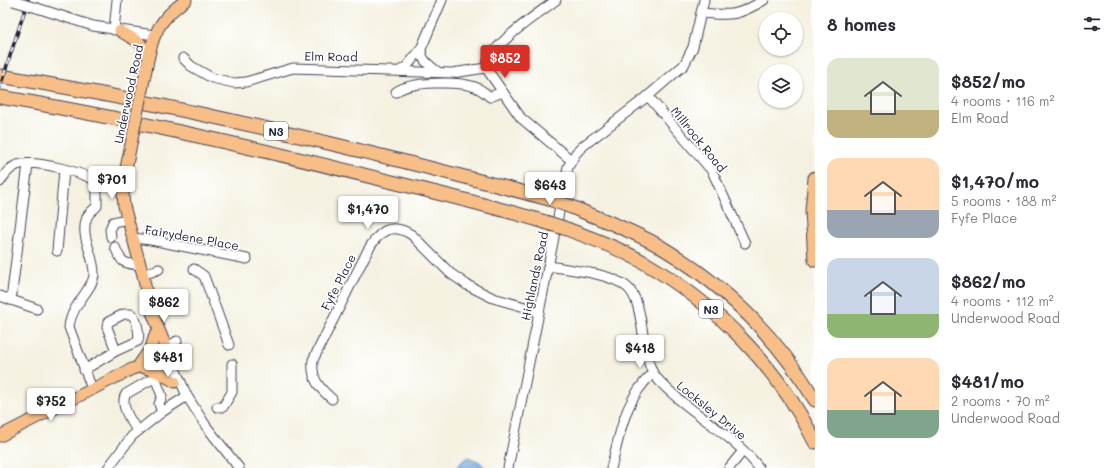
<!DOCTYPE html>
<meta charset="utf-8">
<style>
:root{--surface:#fff;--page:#f2f2f3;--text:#2b2b33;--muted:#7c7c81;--accent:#d93025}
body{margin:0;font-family:Mali,sans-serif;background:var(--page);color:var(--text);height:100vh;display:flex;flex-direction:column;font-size:15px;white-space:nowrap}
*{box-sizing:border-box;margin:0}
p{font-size:13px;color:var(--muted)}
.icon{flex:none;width:22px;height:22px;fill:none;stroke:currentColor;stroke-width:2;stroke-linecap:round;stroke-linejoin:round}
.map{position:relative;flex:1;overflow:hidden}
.sheet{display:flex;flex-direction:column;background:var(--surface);width:300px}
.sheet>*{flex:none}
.fabs{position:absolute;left:759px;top:12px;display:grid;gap:8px}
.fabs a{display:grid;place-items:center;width:44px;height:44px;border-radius:50%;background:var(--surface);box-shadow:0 1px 3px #0004;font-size:20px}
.price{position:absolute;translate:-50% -34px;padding:0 9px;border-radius:4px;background:#fff;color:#222;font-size:13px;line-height:26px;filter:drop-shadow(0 1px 2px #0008)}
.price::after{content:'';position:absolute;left:50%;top:24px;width:12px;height:9px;margin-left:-6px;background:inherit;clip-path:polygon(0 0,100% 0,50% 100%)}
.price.current{background:var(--accent);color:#fff}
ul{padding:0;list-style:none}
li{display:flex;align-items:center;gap:12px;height:100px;padding:0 12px}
li span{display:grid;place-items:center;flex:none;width:112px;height:80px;border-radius:12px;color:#555}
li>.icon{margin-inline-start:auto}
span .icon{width:48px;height:48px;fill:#fffc;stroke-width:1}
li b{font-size:17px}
h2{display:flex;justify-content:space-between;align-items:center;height:48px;padding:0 12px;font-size:17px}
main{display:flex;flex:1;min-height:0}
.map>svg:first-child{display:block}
.water{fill:#6da3da;stroke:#48628a}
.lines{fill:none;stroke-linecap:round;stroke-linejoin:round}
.minor-casing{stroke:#424154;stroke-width:11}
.major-casing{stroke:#424154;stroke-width:13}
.highway-casing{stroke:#424154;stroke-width:15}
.minor{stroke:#fff;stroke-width:9}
.major{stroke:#f7be88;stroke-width:11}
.highway{stroke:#f7be88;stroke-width:13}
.rail-casing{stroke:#22223b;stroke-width:3.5}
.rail{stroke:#fff;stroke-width:2;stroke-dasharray:6;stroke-linecap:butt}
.minor-bridge-casing{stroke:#424154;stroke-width:11;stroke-linecap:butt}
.major-bridge-casing{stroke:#424154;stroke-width:13;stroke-linecap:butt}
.highway-bridge-casing{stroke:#424154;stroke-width:15;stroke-linecap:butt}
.minor-bridge{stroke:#fff;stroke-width:9}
.major-bridge{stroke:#f7be88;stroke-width:11}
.highway-bridge{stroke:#f7be88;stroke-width:13}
.labels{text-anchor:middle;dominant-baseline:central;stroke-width:3.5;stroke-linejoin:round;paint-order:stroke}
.shield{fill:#fff;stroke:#646476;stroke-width:1}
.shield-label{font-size:11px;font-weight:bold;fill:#22223b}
.street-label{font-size:12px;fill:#22223b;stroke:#fff}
</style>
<main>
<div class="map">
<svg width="815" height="468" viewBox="0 0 815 468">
<rect width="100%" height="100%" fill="#fff"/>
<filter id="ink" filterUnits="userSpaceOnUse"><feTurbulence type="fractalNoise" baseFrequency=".025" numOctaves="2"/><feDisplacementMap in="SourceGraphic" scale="8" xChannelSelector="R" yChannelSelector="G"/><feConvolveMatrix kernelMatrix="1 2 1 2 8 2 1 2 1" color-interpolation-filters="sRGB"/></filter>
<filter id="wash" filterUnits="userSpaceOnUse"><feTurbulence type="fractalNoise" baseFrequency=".012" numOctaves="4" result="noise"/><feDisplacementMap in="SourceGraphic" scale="16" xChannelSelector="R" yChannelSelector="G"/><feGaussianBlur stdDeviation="0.9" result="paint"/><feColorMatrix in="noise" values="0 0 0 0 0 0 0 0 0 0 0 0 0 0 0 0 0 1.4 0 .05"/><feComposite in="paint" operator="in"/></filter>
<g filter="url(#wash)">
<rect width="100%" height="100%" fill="#f5f1e1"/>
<path class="water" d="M469,457L480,462L485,468H456L463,460Z"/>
</g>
<g filter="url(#ink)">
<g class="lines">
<defs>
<g id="minor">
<path d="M556,0C538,14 488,46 486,68L521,118L571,160"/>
<path d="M37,8L93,26L154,35"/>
<path d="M701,13C731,16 738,16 764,0"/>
<path d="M114,30L117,0"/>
<path d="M183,58L191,66L212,78L234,83L246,82L293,68L452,73L486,68"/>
<path d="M401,70L407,66L421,49"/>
<path d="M438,72C429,65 421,60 421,49L442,0"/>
<path d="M396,92C409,81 459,81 475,87C481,89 485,93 490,97L502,92"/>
<path d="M648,96L712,171L745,243"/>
<path d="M0,182C4,175 9,168 17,165C34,159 83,172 97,182V206C94,210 89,212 87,217C79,237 95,255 94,275C93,289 71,305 69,327L92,389"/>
<path d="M111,237L110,229L113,222L127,219"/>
<path d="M133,238L151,240L247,259"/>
<path d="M115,247C121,262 123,264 140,265"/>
<path d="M57,251L64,170"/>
<path d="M549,266C571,270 610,273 627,287C645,302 640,349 653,373C660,384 671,392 681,401C704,420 742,444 759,468"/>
<path d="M194,269L204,276L229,345"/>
<path d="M143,275L159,269"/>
<path d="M0,296L37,309"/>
<path d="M11,300L28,164"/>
<path d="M166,348L177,341"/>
<path d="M182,353L170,357L187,396L206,426L239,468"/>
<path d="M84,370L116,351L138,341C140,334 137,318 131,314H124L108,322L107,327L116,351"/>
<path d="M332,399C319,388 311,379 313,360L367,252C378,232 390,221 412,235L450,273L467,285L493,298L539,311"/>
<path d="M217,407H223L232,392V364"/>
<path d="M138,431C131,422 119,404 126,394L150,380H156L162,396L159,404L162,412"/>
<path d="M108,468L132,436L162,412L187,396"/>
<path d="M508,468L568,167L576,153L583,146L648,96L684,65L693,47L704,0"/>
<path d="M611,468C621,431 624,400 653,373"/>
<path d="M729,468L743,451"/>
</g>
<g id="major">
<path d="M120,31L140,43L149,55"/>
<path d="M147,65C153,33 159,19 186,0"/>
<path d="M128,159L124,177L123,195L124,206L143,275L149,306"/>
<path d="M140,363L151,348L155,335"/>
<path d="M139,366L158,372L175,382"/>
<path d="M0,436L132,369L170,357L147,300"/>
</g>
<g id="highway">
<path d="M0,76C185,106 368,151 549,199"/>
<path d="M0,97C129,119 257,148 384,180C438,193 492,206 545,222"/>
<path d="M815,178L812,211L815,260"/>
<path d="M569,206C600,219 632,230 661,247C724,285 777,337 815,400"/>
<path d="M564,228C591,238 619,248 645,263C717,305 778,367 815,442"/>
</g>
</defs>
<use href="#minor" class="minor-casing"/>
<use href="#major" class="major-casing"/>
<use href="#highway" class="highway-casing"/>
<use href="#minor" class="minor"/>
<use href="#major" class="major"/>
<use href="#highway" class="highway"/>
<defs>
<path id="rail" d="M0,87L28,0"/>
</defs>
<use href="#rail" class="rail-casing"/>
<use href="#rail" class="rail"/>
<defs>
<path id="minor-bridge" d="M13,1L37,8"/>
<path id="major-bridge" d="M128,159L147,65"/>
<g id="highway-bridge">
<path d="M549,199L569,206"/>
<path d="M545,222L564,228"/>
</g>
</defs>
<use href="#minor-bridge" class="minor-bridge-casing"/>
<use href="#major-bridge" class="major-bridge-casing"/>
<use href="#highway-bridge" class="highway-bridge-casing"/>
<use href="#minor-bridge" class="minor-bridge"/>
<use href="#major-bridge" class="major-bridge"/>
<use href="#highway-bridge" class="highway-bridge"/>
</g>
</g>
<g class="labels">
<g class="shield">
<rect x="264" y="122" width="24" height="18" rx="3"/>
<rect x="699" y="300" width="24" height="18" rx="3"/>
</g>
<g class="shield-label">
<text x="276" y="131">N3</text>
<text x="711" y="309">N3</text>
</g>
<g class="street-label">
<text transform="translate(331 56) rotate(1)">Elm Road</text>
<text transform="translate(128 94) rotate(-78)">Underwood Road</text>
<text transform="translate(699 139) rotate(51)">Millrock Road</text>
<text transform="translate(192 237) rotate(10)">Fairydene Place</text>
<text transform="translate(534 276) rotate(-78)">Highlands Road</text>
<text transform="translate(338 282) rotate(-63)">Fyfe Place</text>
<text transform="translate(712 410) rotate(39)">Locksley Drive</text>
</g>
</g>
</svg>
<div class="fabs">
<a><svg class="icon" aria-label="locate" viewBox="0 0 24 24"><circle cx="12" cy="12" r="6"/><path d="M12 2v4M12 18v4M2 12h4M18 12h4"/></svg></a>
<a><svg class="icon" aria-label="layers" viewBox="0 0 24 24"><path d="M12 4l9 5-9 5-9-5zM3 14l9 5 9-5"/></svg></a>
</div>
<b class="price current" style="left:505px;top:79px">$852</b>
<b class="price" style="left:112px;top:200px">$701</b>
<b class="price" style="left:550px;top:206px">$643</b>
<b class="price" style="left:368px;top:230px">$1,470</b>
<b class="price" style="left:164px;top:323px">$862</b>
<b class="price" style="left:640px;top:369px">$418</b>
<b class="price" style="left:168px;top:378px">$481</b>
<b class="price" style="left:51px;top:422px">$752</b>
</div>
<section class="sheet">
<h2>8 homes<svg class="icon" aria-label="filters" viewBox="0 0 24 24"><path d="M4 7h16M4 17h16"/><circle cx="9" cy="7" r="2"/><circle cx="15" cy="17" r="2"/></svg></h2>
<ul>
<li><span style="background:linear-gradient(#dfe7d0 65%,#c2b280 0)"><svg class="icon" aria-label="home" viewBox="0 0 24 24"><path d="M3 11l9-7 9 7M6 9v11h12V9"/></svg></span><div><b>$852/mo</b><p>4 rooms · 116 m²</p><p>Elm Road</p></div></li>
<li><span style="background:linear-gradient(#ffd9b3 65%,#9aa5b1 0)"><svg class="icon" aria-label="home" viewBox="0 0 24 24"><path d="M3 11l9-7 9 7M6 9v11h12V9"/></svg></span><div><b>$1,470/mo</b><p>5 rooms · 188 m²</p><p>Fyfe Place</p></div></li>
<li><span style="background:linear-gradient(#c9d6e8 70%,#8fb573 0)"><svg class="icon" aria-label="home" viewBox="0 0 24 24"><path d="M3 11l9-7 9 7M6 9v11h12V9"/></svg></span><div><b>$862/mo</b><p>4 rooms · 112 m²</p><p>Underwood Road</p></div></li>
<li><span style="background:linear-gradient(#ffd9b3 65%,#7fa58c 0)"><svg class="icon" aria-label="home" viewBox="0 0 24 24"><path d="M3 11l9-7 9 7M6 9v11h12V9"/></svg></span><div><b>$481/mo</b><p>2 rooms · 70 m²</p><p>Underwood Road</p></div></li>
</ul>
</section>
</main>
